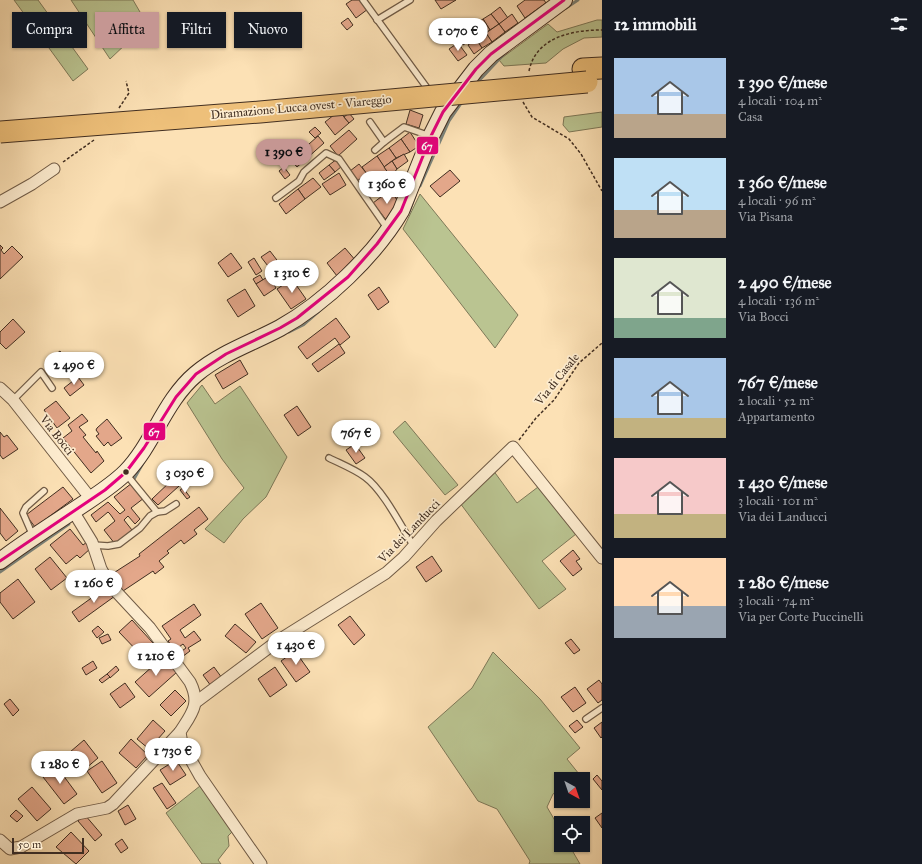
<!DOCTYPE html>
<html lang="it">
<meta charset="utf-8">
<style>
:root{--surface:#171b24;--page:#242831;--text:#f1f3f6;--muted:#9ea1a6;--accent:#c59692}
body{margin:0;font-family:"IM FELL Great Primer",serif;background:var(--page);color:var(--text);height:100vh;display:flex;flex-direction:column;font-size:15px;white-space:nowrap}
*{box-sizing:border-box;margin:0}
p{font-size:13px;color:var(--muted)}
.icon{flex:none;width:22px;height:22px;fill:none;stroke:currentColor;stroke-width:2;stroke-linecap:round;stroke-linejoin:round}
.map{position:relative;flex:1;overflow:hidden}
.side{display:flex;flex-direction:column;background:var(--surface);width:320px}
.side>*{flex:none}
.guide{position:absolute;left:12px;top:12px;width:380px;height:36px;display:flex;gap:8px}
.needle{width:26px;rotate:140deg}
.controls{position:absolute;left:554px;top:772px;display:grid;gap:8px}
.controls a{display:grid;place-items:center;width:36px;height:36px;border-radius:0px;background:var(--surface);box-shadow:0 1px 3px #0004;font-size:20px}
.scale{position:absolute;left:12px;bottom:10px;width:72px;box-sizing:border-box;padding-left:4px;border:2px solid #412e21;border-top:0;font-size:11px;line-height:14px;white-space:nowrap;color:#412e21;-webkit-text-stroke:3px #fdeccf;paint-order:stroke}
.price{position:absolute;translate:-50% -34px;padding:0 9px;border-radius:14px;background:#fff;color:#222;font-size:13px;line-height:26px;filter:drop-shadow(0 1px 2px #0008)}
.price::after{content:'';position:absolute;left:50%;top:24px;width:12px;height:9px;margin-left:-6px;background:inherit;clip-path:polygon(0 0,100% 0,50% 100%)}
.price.on{background:var(--accent);color:#111}
ul{padding:0;list-style:none}
li{display:flex;align-items:center;gap:12px;height:100px;padding:0 12px}
li span{display:grid;place-items:center;flex:none;width:112px;height:80px;border-radius:0px;color:#555}
li>.icon{margin-inline-start:auto}
span .icon{width:48px;height:48px;fill:#fffc;stroke-width:1}
li b{font-size:17px}
h2{display:flex;justify-content:space-between;align-items:center;height:48px;padding:0 12px;font-size:17px}
.chip{padding:0 14px;border-radius:0px;background:var(--surface);box-shadow:0 1px 3px #0004;font-size:14px;line-height:36px}
.chip.on{background:var(--accent);color:#111}
main{display:flex;flex:1;min-height:0}
.map>svg:first-child{display:block}
.green{fill:#bac491;stroke:#7e7959}
.lines{fill:none;stroke-linecap:round;stroke-linejoin:round}
.stream{stroke:#7b837b;stroke-width:3}
.building{fill:#e3a78a;stroke:#412e21}
.lane-casing{stroke:#705b46;stroke-width:8}
.street-casing{stroke:#705b46;stroke-width:13}
.secondary-casing{stroke:#412e21;stroke-width:18}
.highway-casing{stroke:#412e21;stroke-width:23}
.path{stroke:#412e21;stroke-width:1.5;stroke-dasharray:3 2;stroke-linecap:butt}
.lane{stroke:#fdeccf;stroke-width:5.5}
.street{stroke:#fdeccf;stroke-width:11}
.secondary{stroke:#fdeccf;stroke-width:16}
.highway{stroke:#eec07a;stroke-width:21}
.highway-bridge-casing{stroke:#412e21;stroke-width:23;stroke-linecap:butt}
.highway-bridge{stroke:#eec07a;stroke-width:21}
.bus-1-casing{stroke:#fdeccf;stroke-width:6}
.bus-1{stroke:#e5007d;stroke-width:3}
.bus-dot{fill:#412e21;stroke:#fdeccf;stroke-width:1.5}
.labels{text-anchor:middle;dominant-baseline:central;stroke-width:3.5;stroke-linejoin:round;paint-order:stroke}
.street-label{font-size:12px;fill:#412e21;stroke:#fdeccf}
.line-badge{stroke:#fdeccf;stroke-width:1.5}
.badge-label{font-size:11px;text-anchor:middle;font-weight:bold;fill:#fff}
</style>
<main>
<div class="map">
<svg width="602" height="864" viewBox="0 0 602 864">
<rect width="100%" height="100%" fill="#fce1b5"/>
<filter id="stains"><feTurbulence type="fractalNoise" baseFrequency=".005" numOctaves="4"/><feColorMatrix values="0 0 0 0 .2 0 0 0 0 .09 0 0 0 0 .02 0 0 0 .5 -.17"/></filter>
<radialGradient id="worn" r=".72"><stop offset=".6" stop-color="#630" stop-opacity="0"/><stop offset="1" stop-color="#630" stop-opacity=".3"/></radialGradient>
<g class="green">
<path d="M14,0H38L88,69L73,81Z"/>
<path d="M71,0H133L147,24L110,59Z"/>
<path d="M597,20H602V37L584,38L563,49L546,63L504,66L499,60L548,24L557,32Z"/>
<path d="M602,112V127L569,132L563,125L564,117Z"/>
<path d="M420,194L518,315L495,348L403,229Z"/>
<path d="M202,385L215,404L240,386L287,457L266,497L243,519L224,543L205,529L244,488L222,459L187,403Z"/>
<path d="M405,421L458,485L445,495L393,432Z"/>
<path d="M493,470L517,503L538,487L576,534L542,561L566,589L539,609L460,503Z"/>
<path d="M493,652L540,699L580,748L567,759L579,774L572,779H561V788L553,794L547,807L561,831V845H569L580,864H529L530,861L497,809L478,801L428,727L472,688Z"/>
<path d="M200,786L232,832L228,836L229,846L218,860L221,864H202L166,813Z"/>
</g>
<g class="lines">
<g class="stream">
<path d="M566,8L578,0"/>
<path d="M475,85L504,54"/>
<path d="M420,186L449,121L462,102"/>
<path d="M409,212L415,196"/>
<path d="M289,332L303,325L326,305"/>
<path d="M134,479L143,463"/>
<path d="M0,572L69,524"/>
</g>
</g>
<g class="building">
<path d="M352,0H361L368,9L356,18L346,4Z"/>
<path d="M435,0H456L441,9Z"/>
<path d="M525,0H544L546,3L525,18L517,6Z"/>
<path d="M500,7L508,18L499,24L491,14Z"/>
<path d="M491,14L499,24L490,30L483,19Z"/>
<path d="M512,14L518,23L505,32L499,24Z"/>
<path d="M348,18L353,25L347,30L341,23Z"/>
<path d="M483,19L490,30L476,39L469,29Z"/>
<path d="M499,24L505,32L492,42L486,33Z"/>
<path d="M469,29L475,37L463,45L457,37Z"/>
<path d="M486,33L492,42L482,48L476,39Z"/>
<path d="M476,39L482,48L474,54L468,45Z"/>
<path d="M458,43L467,55L458,61L449,49Z"/>
<path d="M410,110L423,115L419,128L406,124Z"/>
<path d="M339,111L349,123L335,135L325,122Z"/>
<path d="M349,113L354,119L349,123L344,117Z"/>
<path d="M315,127L321,133L315,138L309,132Z"/>
<path d="M349,130L357,139L338,156L330,146Z"/>
<path d="M410,132L419,146L410,152L401,139Z"/>
<path d="M318,136L324,143L297,167L291,160Z"/>
<path d="M401,139L410,152L396,158L389,148Z"/>
<path d="M389,148L396,158L384,167L377,156Z"/>
<path d="M404,154L408,161L397,169L392,161Z"/>
<path d="M377,156L391,177L382,183L377,176L371,180L362,167Z"/>
<path d="M337,159L342,166L335,172L329,165Z"/>
<path d="M392,161L397,169L391,177L384,167Z"/>
<path d="M359,164L367,174L357,181L350,171Z"/>
<path d="M329,165L335,172L324,180L319,173Z"/>
<path d="M284,167L290,175L285,179L279,171Z"/>
<path d="M450,170L460,181L440,197L430,186Z"/>
<path d="M339,173L346,185L330,195L322,184Z"/>
<path d="M404,173L410,180L405,192L396,181Z"/>
<path d="M313,178L321,187L305,199L298,189Z"/>
<path d="M396,181L405,192L400,204L388,188Z"/>
<path d="M298,189L305,199L286,214L279,204Z"/>
<path d="M390,190L400,204L387,221L373,203Z"/>
<path d="M0,245L3,248L1,250L4,254L12,246L23,257L0,279Z"/>
<path d="M345,248L356,261L337,276L327,263Z"/>
<path d="M270,251L280,264L271,270L261,257Z"/>
<path d="M231,253L242,268L228,277L218,263Z"/>
<path d="M254,258L262,271L256,275L248,262Z"/>
<path d="M260,275L263,280L256,284L253,279Z"/>
<path d="M269,276L276,288L264,296L256,284Z"/>
<path d="M292,279L306,299L291,309L277,289Z"/>
<path d="M379,287L389,302L378,310L368,295Z"/>
<path d="M245,289L255,306L238,317L227,300Z"/>
<path d="M336,318L350,337L340,345L335,338L307,359L298,347Z"/>
<path d="M13,319L25,332L6,349L0,343V332Z"/>
<path d="M339,344L345,353L318,372L312,364Z"/>
<path d="M60,351L71,365L58,375L47,361Z"/>
<path d="M240,360L248,374L223,389L215,375Z"/>
<path d="M78,377L84,385L70,396L64,388Z"/>
<path d="M56,401L70,418L57,428L44,410Z"/>
<path d="M297,406L311,427L298,436L284,415Z"/>
<path d="M82,414L88,421L79,427L86,435L83,437L96,453L97,451L104,461L91,473L63,438L72,431L68,425Z"/>
<path d="M107,419L122,438L111,446L108,442L104,446L96,436L99,434L96,430L97,428Z"/>
<path d="M0,432L4,437L7,435L18,449L3,459L0,455Z"/>
<path d="M355,444L365,458L356,464L346,450Z"/>
<path d="M173,479L179,486L158,505L152,499Z"/>
<path d="M132,483L144,498L131,508L140,519L135,524L128,516L124,520L132,530L115,544L104,530L115,521L110,514L108,512L96,522L91,515L108,502L120,514L125,510L114,497Z"/>
<path d="M63,487L73,499L35,527L26,515Z"/>
<path d="M183,488L190,497L187,499L180,490Z"/>
<path d="M199,507L208,519L194,530L197,534L184,544L181,540L167,551L169,553L159,561L164,567L155,574L153,571L123,591L112,574L140,556L139,554Z"/>
<path d="M0,508L18,531L6,541L0,533Z"/>
<path d="M70,529L83,545L87,542L91,548L80,558L77,555L66,564L50,545Z"/>
<path d="M573,550L580,559L576,561L582,569L573,576L560,561Z"/>
<path d="M432,556L442,571L426,582L416,567Z"/>
<path d="M50,557L67,578L51,590L35,569Z"/>
<path d="M18,579L35,602L13,619L0,602V593Z"/>
<path d="M108,586L115,596L79,622L72,612Z"/>
<path d="M261,603L278,628L262,639L245,614Z"/>
<path d="M194,604L201,615L180,630L185,638L194,631L201,640L188,648L190,651L182,657L179,653L186,648L183,644L175,650L168,641L171,639L162,626Z"/>
<path d="M350,616L365,635L354,645L338,625Z"/>
<path d="M132,620L153,643L141,655L119,632Z"/>
<path d="M235,624L256,642L246,653L225,636Z"/>
<path d="M98,626L104,632L97,638L92,631Z"/>
<path d="M108,634L111,640L102,644L99,638Z"/>
<path d="M571,639L580,650L574,654L565,643Z"/>
<path d="M295,651L310,672L296,682L281,661Z"/>
<path d="M163,657L177,672L149,697L135,682Z"/>
<path d="M93,661L97,668L86,675L82,668Z"/>
<path d="M116,666L119,670L110,678L107,674Z"/>
<path d="M214,667L222,678L211,686L203,675Z"/>
<path d="M275,667L287,685L270,697L258,679Z"/>
<path d="M107,674L110,677L102,683L99,680Z"/>
<path d="M599,680L602,684V700L598,703L587,689Z"/>
<path d="M125,683L135,697L120,708L110,694Z"/>
<path d="M575,687L586,703L573,712L561,697Z"/>
<path d="M175,690L186,701L171,716L160,705Z"/>
<path d="M10,699L19,710L13,716L4,704Z"/>
<path d="M153,720L165,731L149,749L137,739Z"/>
<path d="M577,720L583,727L575,733L569,726Z"/>
<path d="M602,722V737L601,738L594,728Z"/>
<path d="M131,739L148,755L136,768L119,753Z"/>
<path d="M84,740L98,758L85,769L70,752Z"/>
<path d="M176,760L186,775L170,785L160,770Z"/>
<path d="M102,761L117,783L102,793L87,771Z"/>
<path d="M57,767L77,794L64,804L43,777Z"/>
<path d="M597,775L602,781V790L593,779Z"/>
<path d="M162,783L176,803L167,809L153,788Z"/>
<path d="M32,787L51,809L37,821L18,799Z"/>
<path d="M128,805L136,819L125,825L118,811Z"/>
<path d="M16,810L23,816L17,822L10,816Z"/>
<path d="M602,813V828L595,818Z"/>
<path d="M85,815L102,835L95,841L78,821Z"/>
<path d="M71,832L89,851L76,864L56,847Z"/>
<path d="M122,839L128,848L121,853L115,844Z"/>
</g>
<g class="lines">
<defs>
<g id="lane">
<path d="M363,0L430,92"/>
<path d="M377,20L410,0"/>
<path d="M370,122L384,142L404,127L430,136"/>
<path d="M375,150L384,142"/>
<path d="M276,198L299,181L304,172L326,153L339,159L387,228"/>
<path d="M13,400L41,372L52,388"/>
<path d="M329,458C341,464 354,469 365,477C383,490 401,526 413,545"/>
<path d="M126,474L157,512"/>
<path d="M33,536L23,513L26,507L44,491"/>
<path d="M93,545L108,546L119,544L140,528L150,516L157,512L165,511L176,504"/>
<path d="M586,719L602,708"/>
</g>
<g id="street">
<path d="M0,202L32,184L54,169"/>
<path d="M0,388L13,400L91,499"/>
<path d="M73,511L92,542L101,569L110,585L150,628L190,682C201,704 192,713 180,732L182,744L200,776L261,864"/>
<path d="M196,702L279,640L386,573L404,557L436,521L513,447L602,558"/>
<path d="M0,840L10,849L21,847L77,814L107,808L113,804L180,732"/>
</g>
<path id="secondary" d="M0,561C26,541 55,523 82,505C97,495 113,485 126,472C154,443 164,401 196,374C221,353 252,343 280,328C325,303 375,255 401,211L431,136L443,112L476,69L491,54L564,0"/>
<path id="highway" d="M583,69L602,68"/>
</defs>
<use href="#lane" class="lane-casing"/>
<use href="#street" class="street-casing"/>
<use href="#secondary" class="secondary-casing"/>
<use href="#highway" class="highway-casing"/>
<g class="path">
<path d="M529,71C536,37 572,30 602,30"/>
<path d="M523,102L532,117L569,139L581,154L602,191"/>
<path d="M119,108L129,93L126,81"/>
<path d="M63,162L94,140"/>
<path d="M519,440L536,418L554,400L579,363L602,343"/>
</g>
<use href="#lane" class="lane"/>
<use href="#street" class="street"/>
<use href="#secondary" class="secondary"/>
<use href="#highway" class="highway"/>
<defs>
<path id="highway-bridge" d="M0,132L260,112L587,82"/>
</defs>
<use href="#highway-bridge" class="highway-bridge-casing"/>
<use href="#highway-bridge" class="highway-bridge"/>
<defs>
<path id="bus-1" d="M0,561L105,490L126,472L144,448L176,397L196,374L226,354L280,328L297,318L348,277L377,244L401,211L431,136L443,112L476,69L491,54L564,0"/>
</defs>
<use href="#bus-1" class="bus-1-casing"/>
<use href="#bus-1" class="bus-1"/>
</g>
<circle class="bus-dot" cx="126" cy="472" r="3.5"/>
<g class="labels">
<g class="street-label">
<text transform="translate(301 107) rotate(-5)">Diramazione Lucca ovest - Viareggio</text>
<text transform="translate(557 379) rotate(-51)">Via di Casale</text>
<text transform="translate(57 435) rotate(52)">Via Bocci</text>
<text transform="translate(409 531) rotate(-46)">Via dei Landucci</text>
</g>
</g>
<g class="line-badge">
<rect x="416" y="136" width="23" height="19" rx="4" fill="#e5007d"/>
<rect x="143" y="422" width="23" height="19" rx="4" fill="#e5007d"/>
</g>
<g class="badge-label">
<text x="427" y="150">67</text>
<text x="154" y="436">67</text>
</g>
<rect width="100%" height="100%" filter="url(#stains)"/>
<rect width="100%" height="100%" fill="url(#worn)"/>
</svg>
<div class="controls">
<a><svg class="needle" viewBox="-14 -14 28 28"><path d="M0-13l5 13h-10z" fill="#e53935"/><path d="M0 13l5-13h-10z" fill="#9ea1a6"/></svg></a>
<a><svg class="icon" aria-label="locate" viewBox="0 0 24 24"><circle cx="12" cy="12" r="6"/><path d="M12 2v4M12 18v4M2 12h4M18 12h4"/></svg></a>
</div>
<div class="scale">50 m</div>
<b class="price" style="left:458px;top:52px">1 070 €</b>
<b class="price on" style="left:284px;top:173px">1 390 €</b>
<b class="price" style="left:387px;top:205px">1 360 €</b>
<b class="price" style="left:292px;top:294px">1 310 €</b>
<b class="price" style="left:74px;top:386px">2 490 €</b>
<b class="price" style="left:356px;top:454px">767 €</b>
<b class="price" style="left:185px;top:494px">3 030 €</b>
<b class="price" style="left:94px;top:604px">1 260 €</b>
<b class="price" style="left:296px;top:666px">1 430 €</b>
<b class="price" style="left:156px;top:677px">1 210 €</b>
<b class="price" style="left:173px;top:772px">1 730 €</b>
<b class="price" style="left:60px;top:785px">1 280 €</b>
<div class="guide">
<a class="chip">Compra</a>
<a class="chip on">Affitta</a>
<a class="chip">Filtri</a>
<a class="chip">Nuovo</a>
</div>
</div>
<section class="side">
<h2>12 immobili<svg class="icon" aria-label="filters" viewBox="0 0 24 24"><path d="M4 7h16M4 17h16"/><circle cx="9" cy="7" r="2"/><circle cx="15" cy="17" r="2"/></svg></h2>
<ul>
<li><span style="background:linear-gradient(#a9c7e8 70%,#b9a48a 0)"><svg class="icon" aria-label="home" viewBox="0 0 24 24"><path d="M3 11l9-7 9 7M6 9v11h12V9"/></svg></span><div><b>1 390 €/mese</b><p>4 locali · 104 m²</p><p>Casa</p></div></li>
<li><span style="background:linear-gradient(#bfe0f5 65%,#b9a48a 0)"><svg class="icon" aria-label="home" viewBox="0 0 24 24"><path d="M3 11l9-7 9 7M6 9v11h12V9"/></svg></span><div><b>1 360 €/mese</b><p>4 locali · 96 m²</p><p>Via Pisana</p></div></li>
<li><span style="background:linear-gradient(#dfe7d0 75%,#7fa58c 0)"><svg class="icon" aria-label="home" viewBox="0 0 24 24"><path d="M3 11l9-7 9 7M6 9v11h12V9"/></svg></span><div><b>2 490 €/mese</b><p>4 locali · 136 m²</p><p>Via Bocci</p></div></li>
<li><span style="background:linear-gradient(#a9c7e8 75%,#c2b280 0)"><svg class="icon" aria-label="home" viewBox="0 0 24 24"><path d="M3 11l9-7 9 7M6 9v11h12V9"/></svg></span><div><b>767 €/mese</b><p>2 locali · 52 m²</p><p>Appartamento</p></div></li>
<li><span style="background:linear-gradient(#f6c9c9 70%,#c2b280 0)"><svg class="icon" aria-label="home" viewBox="0 0 24 24"><path d="M3 11l9-7 9 7M6 9v11h12V9"/></svg></span><div><b>1 430 €/mese</b><p>3 locali · 101 m²</p><p>Via dei Landucci</p></div></li>
<li><span style="background:linear-gradient(#ffd9b3 60%,#9aa5b1 0)"><svg class="icon" aria-label="home" viewBox="0 0 24 24"><path d="M3 11l9-7 9 7M6 9v11h12V9"/></svg></span><div><b>1 280 €/mese</b><p>3 locali · 74 m²</p><p>Via per Corte Puccinelli</p></div></li>
</ul>
</section>
</main>
